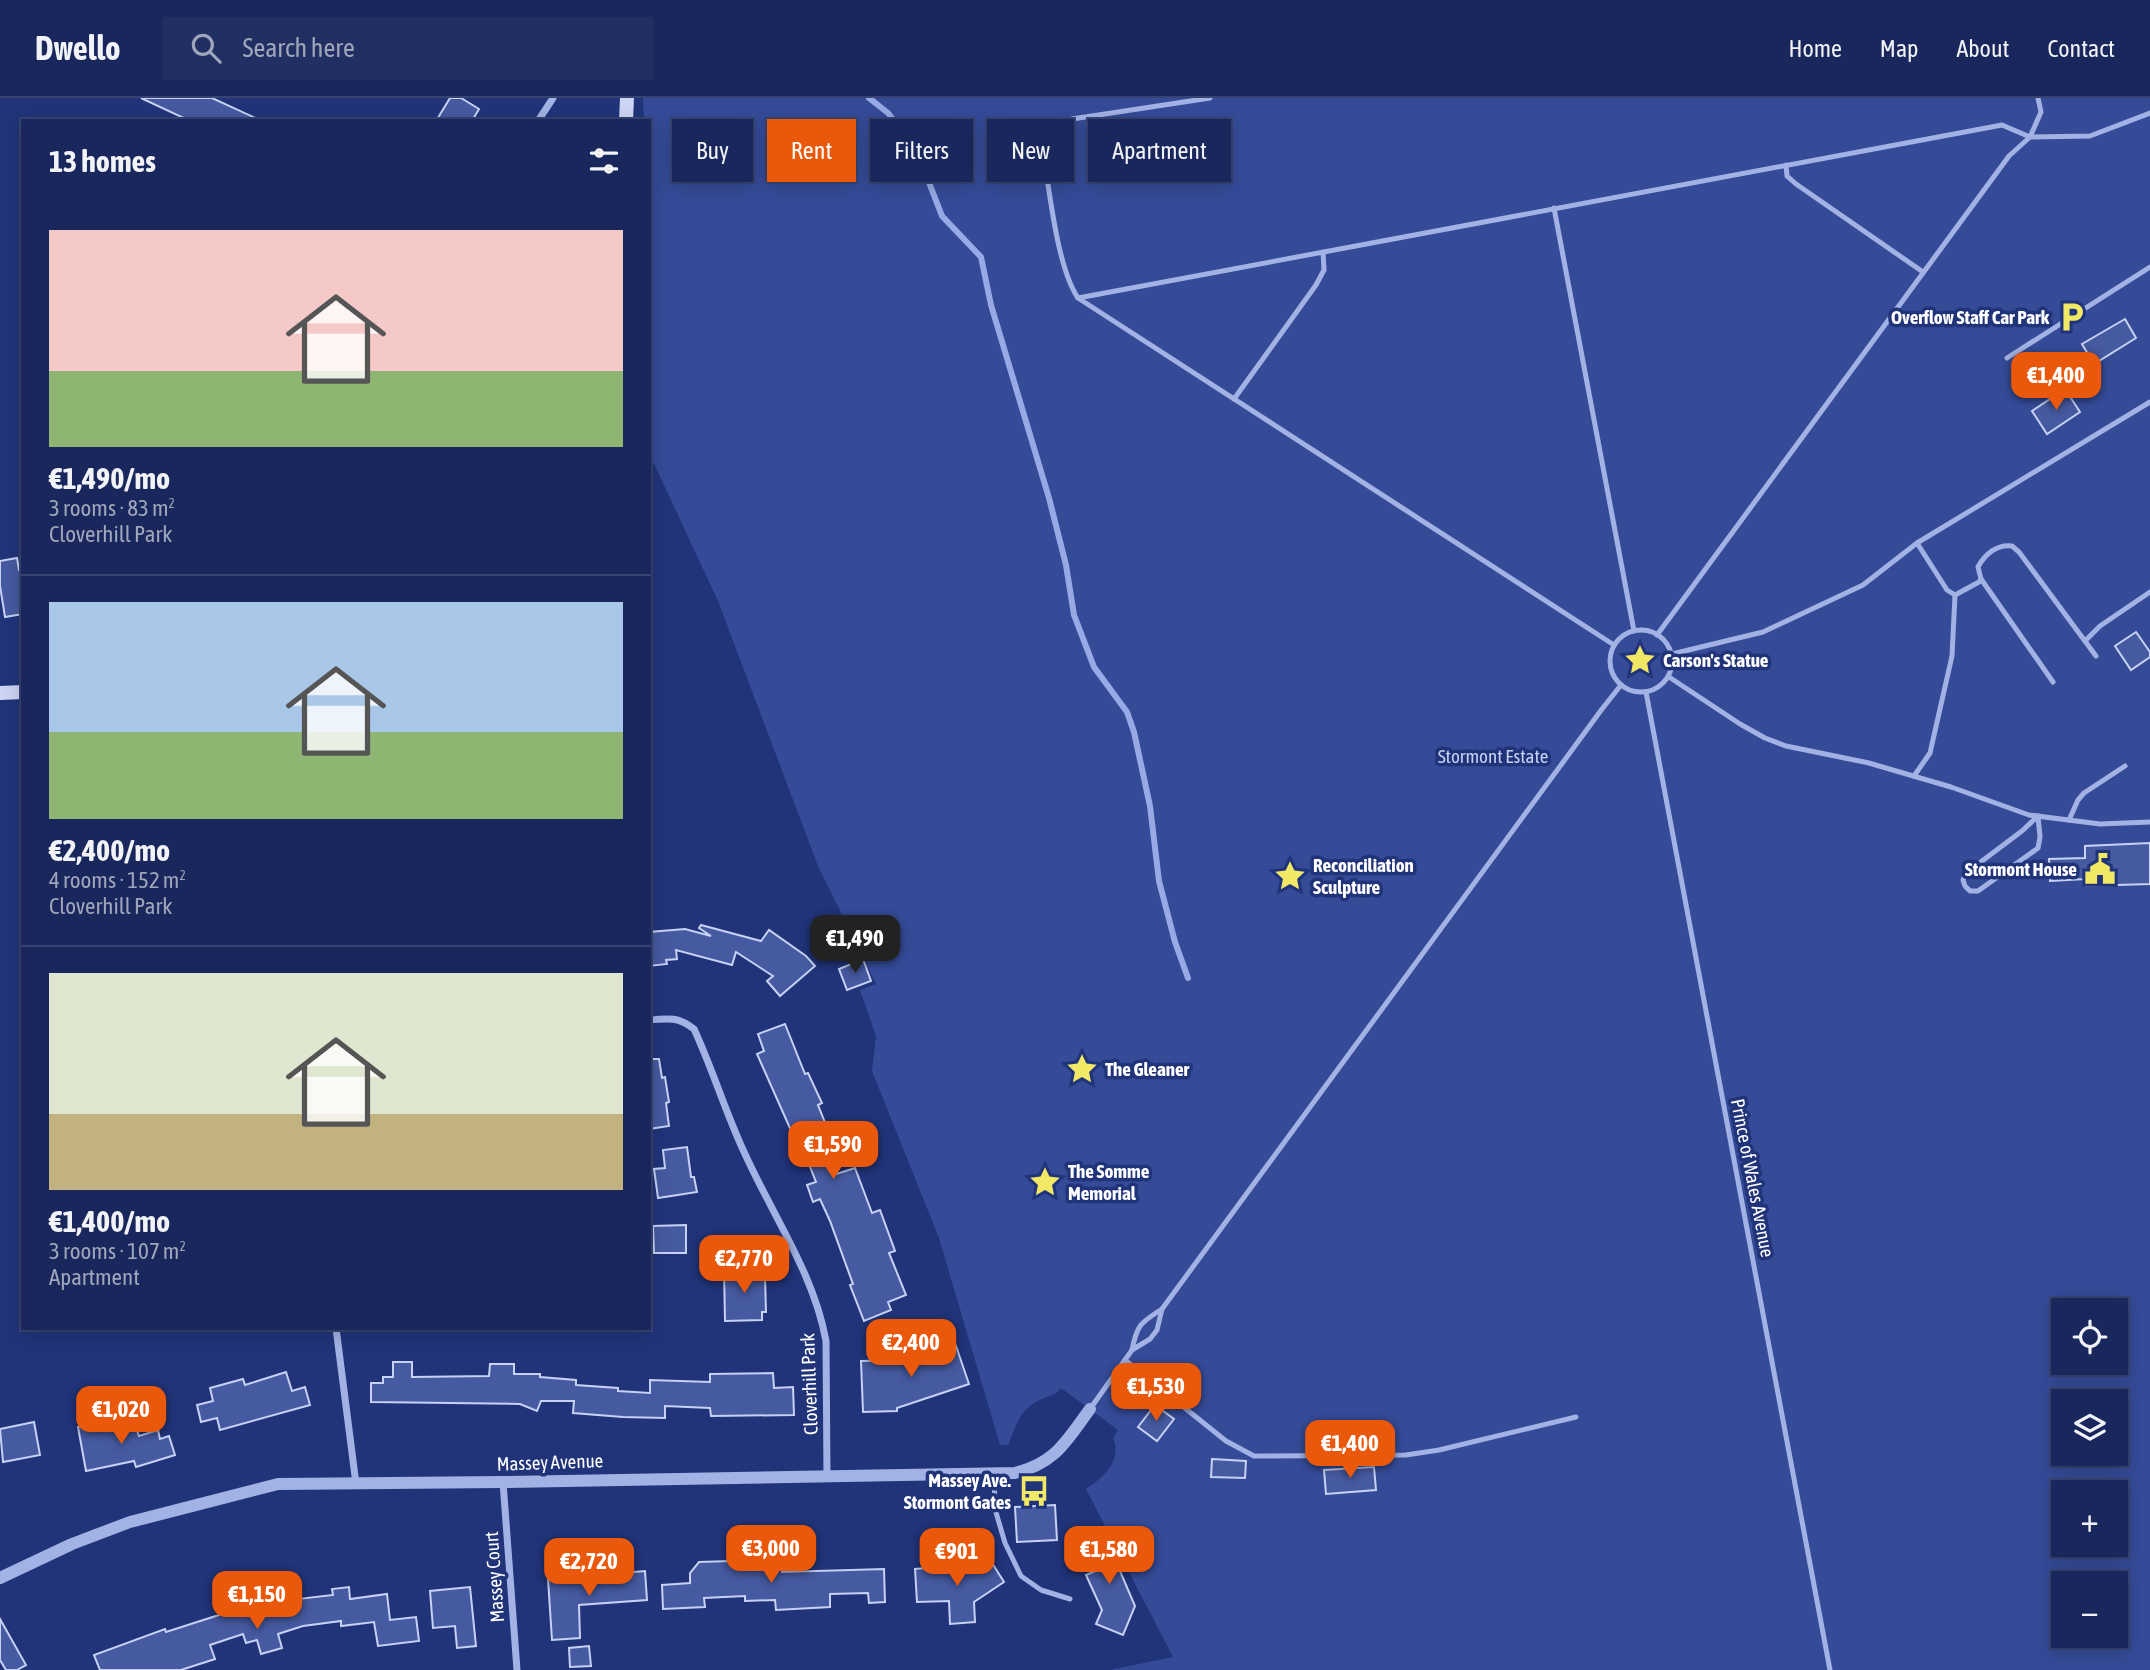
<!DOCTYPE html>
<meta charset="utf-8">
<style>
:root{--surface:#19275c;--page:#222f62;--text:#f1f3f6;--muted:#9fa5bb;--line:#374472;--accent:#ea580c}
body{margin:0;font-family:"Asap Condensed",sans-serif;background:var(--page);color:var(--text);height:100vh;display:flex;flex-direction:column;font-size:26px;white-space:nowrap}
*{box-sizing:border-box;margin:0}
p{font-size:23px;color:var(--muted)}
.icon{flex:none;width:38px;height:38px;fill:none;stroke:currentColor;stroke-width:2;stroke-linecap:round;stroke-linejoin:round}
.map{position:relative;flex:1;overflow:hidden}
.side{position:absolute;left:21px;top:21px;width:630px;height:1211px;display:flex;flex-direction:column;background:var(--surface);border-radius:0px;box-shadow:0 4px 18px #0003,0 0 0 2px var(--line)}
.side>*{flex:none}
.hud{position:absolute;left:672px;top:21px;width:665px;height:63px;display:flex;gap:14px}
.fabs{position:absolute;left:2051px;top:1200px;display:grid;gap:14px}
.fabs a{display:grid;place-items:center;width:77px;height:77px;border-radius:0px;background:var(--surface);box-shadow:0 4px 18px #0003,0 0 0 2px var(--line);font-size:35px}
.price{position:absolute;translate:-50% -60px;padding:0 16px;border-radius:14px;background:var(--accent);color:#fff;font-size:23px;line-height:46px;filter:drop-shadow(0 2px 4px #0008)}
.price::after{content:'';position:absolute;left:50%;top:42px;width:21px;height:16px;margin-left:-10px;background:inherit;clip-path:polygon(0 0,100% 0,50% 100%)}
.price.on{background:#222;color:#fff}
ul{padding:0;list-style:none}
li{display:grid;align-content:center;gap:14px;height:371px;padding:0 28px}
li+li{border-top:2px solid var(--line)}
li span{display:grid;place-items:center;height:217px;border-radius:0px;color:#555}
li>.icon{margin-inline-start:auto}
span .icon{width:126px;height:126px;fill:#fffc;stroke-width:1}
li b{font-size:30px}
h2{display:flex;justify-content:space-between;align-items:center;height:84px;padding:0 28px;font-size:30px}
.tag{padding:0 24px;border-radius:0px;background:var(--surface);box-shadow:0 4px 18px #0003,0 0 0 2px var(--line);font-size:24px;line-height:63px}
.tag.on{background:var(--accent);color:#fff}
header{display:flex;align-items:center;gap:42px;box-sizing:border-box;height:98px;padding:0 35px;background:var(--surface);border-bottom:2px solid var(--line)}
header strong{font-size:33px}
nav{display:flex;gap:38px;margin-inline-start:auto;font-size:24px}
.search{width:490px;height:63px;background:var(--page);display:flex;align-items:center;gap:18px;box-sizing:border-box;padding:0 24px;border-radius:0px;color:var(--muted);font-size:26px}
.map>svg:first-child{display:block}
.green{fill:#354b98;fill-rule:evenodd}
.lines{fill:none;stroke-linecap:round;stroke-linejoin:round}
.stream{stroke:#97aae6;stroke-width:6}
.building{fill:#465aa1;stroke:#c6d1f4;stroke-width:2}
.service{stroke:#a3b2e5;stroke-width:5}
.minor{stroke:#a3b2e5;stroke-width:7}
.tertiary{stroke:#a3b2e5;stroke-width:12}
.secondary{stroke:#cdd5f4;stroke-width:14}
.labels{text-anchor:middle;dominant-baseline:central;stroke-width:7;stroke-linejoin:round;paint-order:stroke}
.poi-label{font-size:19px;font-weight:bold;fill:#fff;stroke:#21347a;text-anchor:start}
.park-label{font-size:19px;fill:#c6d1f4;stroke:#21347a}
.street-label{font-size:19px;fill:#fff;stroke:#21347a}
</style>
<header>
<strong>Dwello</strong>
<div class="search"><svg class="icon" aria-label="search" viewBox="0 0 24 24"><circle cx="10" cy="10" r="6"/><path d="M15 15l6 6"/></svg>Search here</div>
<nav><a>Home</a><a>Map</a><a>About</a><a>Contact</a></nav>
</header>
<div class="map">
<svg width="2150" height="1572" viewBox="0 0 2150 1572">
<rect width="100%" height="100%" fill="#21347a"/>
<path class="green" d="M643,0H2150V1572H1110L1173,1559L1086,1391C1103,1380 1123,1362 1113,1340L1118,1332L1061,1290C1055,1298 1051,1297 1042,1301C1021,1309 1016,1327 1008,1347H1000L939,1140L872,973L876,938L860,892L876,886L818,768L718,503L649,355V23H644ZM2063,1213H2116V1265H2063ZM2063,1304H2116V1356H2063ZM2063,1395H2116V1447H2063ZM2063,1486H2116V1538H2063Z"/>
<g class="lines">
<path class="stream" d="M869,0L888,15L916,51L942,118L981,159L991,207L1049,400L1066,467L1074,517L1094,569L1127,614L1134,634L1150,708L1159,783L1175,844L1188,880"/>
</g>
<g class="building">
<path d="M141,0H212L262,23H190Z"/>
<path d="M450,0H461L479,11L472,23H436Z"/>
<path d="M2125,221L2136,240L2094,266L2082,246Z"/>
<path d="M2065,291L2080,314L2047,336L2032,313Z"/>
<path d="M17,460L19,472H23V516L5,519L0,488V463Z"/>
<path d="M2136,534L2150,554V559L2131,572L2115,548Z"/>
<path d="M2150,745V786L2086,788V781L2050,783L2049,761L2085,760V748Z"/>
<path d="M701,827L761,843L769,832L806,858L815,868L780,898L767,883L773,878L736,854L732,867L676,852L677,861L666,862L667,866L649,868V834L685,831L711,838L699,830Z"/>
<path d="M863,861L871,883L847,892L839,871Z"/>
<path d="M785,926L805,976L808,975L822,1005L818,1007L832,1042L821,1047L833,1077L855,1070L872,1115L880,1112L895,1153L889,1155L906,1197L888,1204L891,1212L864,1223L850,1187L853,1186L830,1123L820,1101L813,1104L807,1087L816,1084L804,1054L801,1055L757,956L764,953L758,936Z"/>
<path d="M649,961H659L662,980L665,979L669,1004L666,1005L669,1028L649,1031Z"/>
<path d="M687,1049L691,1079H694L697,1094L658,1100L654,1071L665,1070L663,1052Z"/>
<path d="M686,1127V1155H654L653,1128Z"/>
<path d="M759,1171L760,1180L765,1179L766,1214H762V1222L725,1223L724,1172Z"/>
<path d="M955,1245L969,1286L897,1310V1313L863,1314L861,1263L904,1262Z"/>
<path d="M393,1264H412V1279L489,1278L490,1266H514V1276H540V1279L576,1282V1287L618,1290V1293L650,1295V1282L710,1284V1276L773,1275L774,1290L793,1289L794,1317L711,1318L710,1310L665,1308V1320L623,1319L573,1315L574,1303H541L537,1313L520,1306L371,1304V1285H383V1279H393Z"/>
<path d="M286,1274L292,1293L305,1289L310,1307L220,1332L217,1320L201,1324L197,1307L213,1303L210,1290L243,1281L245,1287Z"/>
<path d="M1155,1307L1174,1321L1157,1343L1138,1329Z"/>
<path d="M116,1321L119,1336L136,1330L139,1338L158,1332L160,1341L169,1338L175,1357L136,1369L134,1363L86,1373L78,1329Z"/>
<path d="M34,1324L40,1357L3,1364L0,1331Z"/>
<path d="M1212,1361L1246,1363L1245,1380L1211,1379Z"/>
<path d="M1374,1369L1376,1392L1326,1396L1324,1372Z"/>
<path d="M1055,1407L1057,1442L1017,1444L1015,1409Z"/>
<path d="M1102,1431L1135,1508L1123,1537L1096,1526L1102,1512L1086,1477L1098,1472L1083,1441Z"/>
<path d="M766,1462L767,1469H782V1474L884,1471L885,1504L869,1505L868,1495L830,1496V1509L776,1512L775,1502L745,1503V1498L704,1500L705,1509L663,1511L662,1487L690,1485V1475L699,1464Z"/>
<path d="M992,1465L1004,1484L974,1504L975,1524L950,1526L949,1503L917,1504L915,1471Z"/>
<path d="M645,1473L647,1502L579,1507L580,1540L552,1542L548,1481Z"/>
<path d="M349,1489L350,1501L387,1496L390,1522L416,1519L419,1543L378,1548L374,1524L341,1528V1523L303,1528L278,1536L282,1550L261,1556L257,1542L246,1545L243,1536L210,1547L215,1561L181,1572H100L94,1557L165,1531L166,1534L269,1501L270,1505L282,1501V1503L333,1497L332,1491Z"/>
<path d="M470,1489L476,1548L457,1550L455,1528L433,1530L430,1493Z"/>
<path d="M0,1521L26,1567L17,1572H6L0,1562Z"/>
<path d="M589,1548L591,1568L570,1569L569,1550Z"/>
</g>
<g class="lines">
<g class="service">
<path d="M1210,0L1072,21C1055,28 1044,35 1043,55C1050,94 1057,169 1078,200L1614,547"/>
<path d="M1786,67L1787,78L1796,86L1923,174"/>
<path d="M1554,110L1634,533"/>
<path d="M1078,200L2002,27L2030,39L2041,14L2038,0"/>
<path d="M2007,260L2150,169"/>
<path d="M1234,301L1316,187L1324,172L1323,154"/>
<path d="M1917,445L1947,492L1955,497L1979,484L1981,481L1978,469C1985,456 1997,446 2012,448L2019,454L2096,558"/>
<path d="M1981,481L2053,584"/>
<circle cx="1641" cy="563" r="31"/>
<path d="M1657,537L2009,58L2030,39L2090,38L2150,15"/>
<path d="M2085,543L2100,528L2150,494"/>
<path d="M1672,556L1763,534L1863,487L1917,445L2150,304"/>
<path d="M1669,579L1740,626L1765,640L1786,648L1869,665L1951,689L2029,717L2100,726L2150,724"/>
<path d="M1646,594L1830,1572"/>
<path d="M1914,678L1930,655L1952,558L1955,497"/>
<path d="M2038,718L2040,739L2038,750L1978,793H1970L1965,788L1963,782L1966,775L2022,733Z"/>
<path d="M2069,722L2078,702L2084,695L2125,668"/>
<path d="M1132,1252C1137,1227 1140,1225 1162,1211L1602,611L1621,587"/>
<path d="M1125,1262L1226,1343L1254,1358L1406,1357L1439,1352L1576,1319"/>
<path d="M1090,1311L1132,1252L1150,1241L1157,1232L1162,1211"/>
<path d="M994,1376L995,1411L1005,1445L1021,1478L1041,1492L1070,1501"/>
</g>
<g class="minor">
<path d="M538,23L553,0"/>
<path d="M649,922C669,920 679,919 694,931C713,972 726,1016 745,1056C773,1118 814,1176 826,1243L827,1379"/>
<path d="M336,1230L356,1386"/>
<path d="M503,1384L517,1572"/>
</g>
<path class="tertiary" d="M0,1480L72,1446L130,1424L278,1386L503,1384L1015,1375C1056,1365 1066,1343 1090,1311"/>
<g class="secondary">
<path d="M626,23L627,0"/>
<path d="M0,595L23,594"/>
</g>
</g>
<defs>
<symbol id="parking-bare" viewBox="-9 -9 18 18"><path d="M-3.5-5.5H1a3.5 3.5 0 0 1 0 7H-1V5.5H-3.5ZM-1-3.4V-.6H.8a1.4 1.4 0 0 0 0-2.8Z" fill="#f1e865" stroke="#21347a" stroke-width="2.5" paint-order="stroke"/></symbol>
<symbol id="sight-bare" viewBox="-9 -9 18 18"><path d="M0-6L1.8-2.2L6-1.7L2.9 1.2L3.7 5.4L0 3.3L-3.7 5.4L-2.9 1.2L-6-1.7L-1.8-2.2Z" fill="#f1e865" stroke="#21347a" stroke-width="2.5" paint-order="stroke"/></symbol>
<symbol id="civic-bare" viewBox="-9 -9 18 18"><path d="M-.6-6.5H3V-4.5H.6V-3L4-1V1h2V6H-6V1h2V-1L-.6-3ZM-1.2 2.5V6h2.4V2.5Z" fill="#f1e865" stroke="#21347a" stroke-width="2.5" paint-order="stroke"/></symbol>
<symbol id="bus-bare" viewBox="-9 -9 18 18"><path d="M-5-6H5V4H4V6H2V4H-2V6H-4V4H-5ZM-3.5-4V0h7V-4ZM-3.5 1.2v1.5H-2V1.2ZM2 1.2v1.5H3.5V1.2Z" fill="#f1e865" stroke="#21347a" stroke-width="2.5" paint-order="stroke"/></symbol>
</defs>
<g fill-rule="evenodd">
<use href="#parking-bare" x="2050" y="197" width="44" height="44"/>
<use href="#sight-bare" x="1618" y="540" width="44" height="44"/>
<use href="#civic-bare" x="2078" y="749" width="44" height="44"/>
<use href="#sight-bare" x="1268" y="756" width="44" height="44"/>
<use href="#sight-bare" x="1060" y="949" width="44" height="44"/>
<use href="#sight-bare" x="1023" y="1062" width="44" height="44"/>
<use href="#bus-bare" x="1012" y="1371" width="44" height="44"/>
</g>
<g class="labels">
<g class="poi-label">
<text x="2049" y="219" text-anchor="end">Overflow Staff Car Park</text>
<text x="1663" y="562">Carson's Statue</text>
<text x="1313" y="767">Reconciliation<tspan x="1313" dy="22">Sculpture</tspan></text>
<text x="2077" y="771" text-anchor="end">Stormont House</text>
<text x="1105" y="971">The Gleaner</text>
<text x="1068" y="1073">The Somme<tspan x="1068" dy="22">Memorial</tspan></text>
<text x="1011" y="1382" text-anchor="end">Massey Ave.<tspan x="1011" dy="22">Stormont Gates</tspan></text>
</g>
<g class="park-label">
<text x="1493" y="658">Stormont Estate</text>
</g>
<g class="street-label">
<text transform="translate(1753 1080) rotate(79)">Prince of Wales Avenue</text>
<text transform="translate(809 1286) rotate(-92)">Cloverhill Park</text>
<text transform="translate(550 1364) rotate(-2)">Massey Avenue</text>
<text transform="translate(494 1479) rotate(-94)">Massey Court</text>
</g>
</g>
</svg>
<div class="fabs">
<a><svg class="icon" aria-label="locate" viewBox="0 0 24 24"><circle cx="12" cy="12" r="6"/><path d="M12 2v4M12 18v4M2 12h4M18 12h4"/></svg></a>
<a><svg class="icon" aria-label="layers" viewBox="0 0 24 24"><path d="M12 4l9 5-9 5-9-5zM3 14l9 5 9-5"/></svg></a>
<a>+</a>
<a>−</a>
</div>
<b class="price" style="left:2056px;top:314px">€1,400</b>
<b class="price on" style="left:855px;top:877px">€1,490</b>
<b class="price" style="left:833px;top:1083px">€1,590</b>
<b class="price" style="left:744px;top:1197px">€2,770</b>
<b class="price" style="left:911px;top:1281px">€2,400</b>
<b class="price" style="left:1156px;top:1325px">€1,530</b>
<b class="price" style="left:121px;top:1348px">€1,020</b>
<b class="price" style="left:1350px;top:1382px">€1,400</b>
<b class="price" style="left:771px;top:1487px">€3,000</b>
<b class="price" style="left:1109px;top:1488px">€1,580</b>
<b class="price" style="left:957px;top:1490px">€901</b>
<b class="price" style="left:589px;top:1500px">€2,720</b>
<b class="price" style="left:257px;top:1533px">€1,150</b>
<div class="hud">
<a class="tag">Buy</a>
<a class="tag on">Rent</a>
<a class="tag">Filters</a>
<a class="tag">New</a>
<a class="tag">Apartment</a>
</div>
<section class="side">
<h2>13 homes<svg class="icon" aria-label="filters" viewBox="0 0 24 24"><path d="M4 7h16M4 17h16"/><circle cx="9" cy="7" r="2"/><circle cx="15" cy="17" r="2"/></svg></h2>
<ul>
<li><span style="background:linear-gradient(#f6c9c9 65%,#8fb573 0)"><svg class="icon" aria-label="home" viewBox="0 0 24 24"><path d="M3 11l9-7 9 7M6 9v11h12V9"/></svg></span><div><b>€1,490/mo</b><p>3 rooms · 83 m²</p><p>Cloverhill Park</p></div></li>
<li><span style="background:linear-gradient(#a9c7e8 60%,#8fb573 0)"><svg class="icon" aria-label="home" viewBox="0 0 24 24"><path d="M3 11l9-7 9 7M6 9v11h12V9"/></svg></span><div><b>€2,400/mo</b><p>4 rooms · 152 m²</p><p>Cloverhill Park</p></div></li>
<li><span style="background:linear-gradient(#dfe7d0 65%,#c2b280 0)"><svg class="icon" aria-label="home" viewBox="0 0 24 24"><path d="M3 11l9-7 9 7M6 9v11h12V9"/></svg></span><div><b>€1,400/mo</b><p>3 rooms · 107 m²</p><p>Apartment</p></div></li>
</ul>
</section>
</div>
